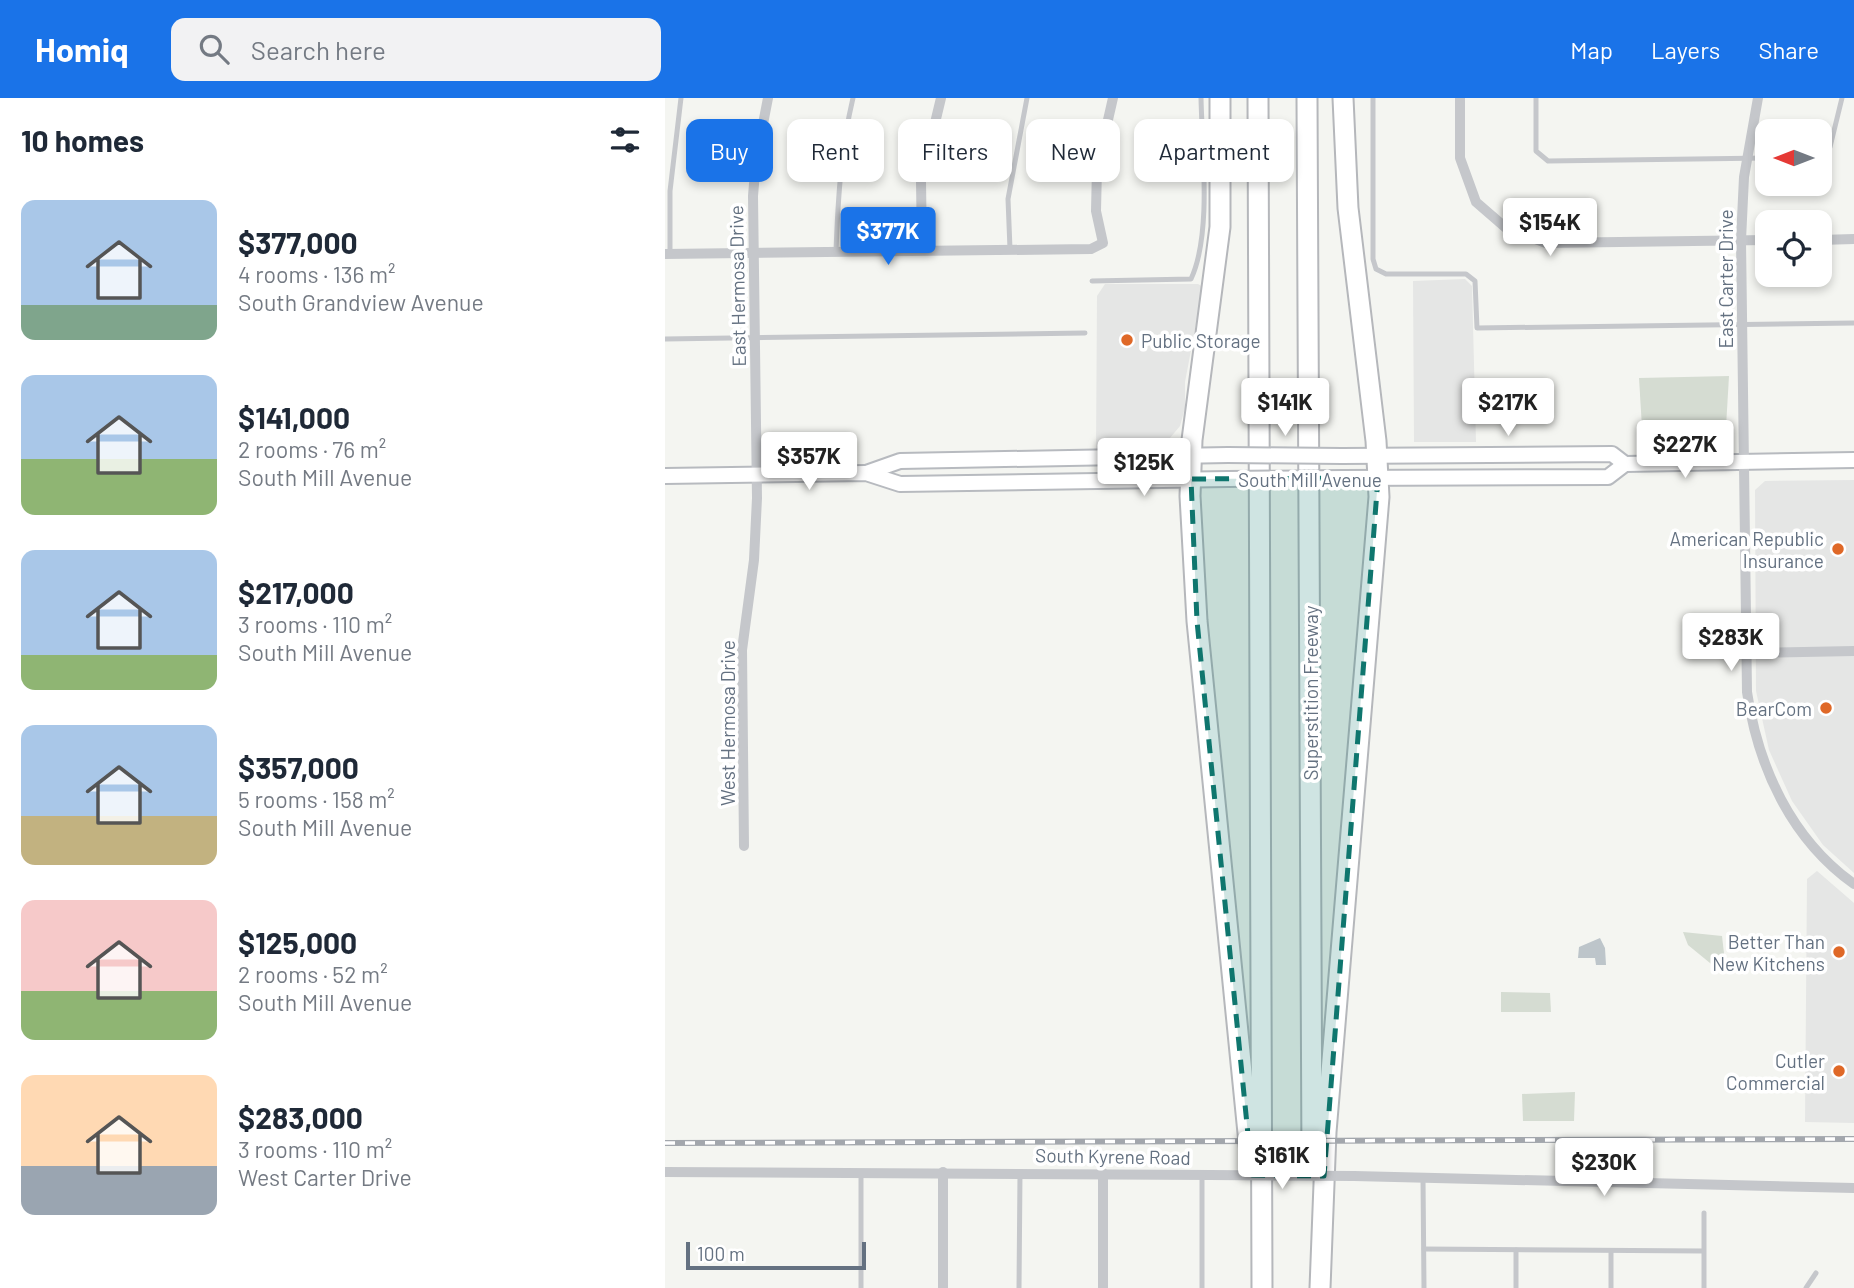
<!DOCTYPE html>
<meta charset="utf-8">
<style>
:root{--surface:#fff;--page:#f2f2f3;--text:#1f2937;--muted:#747a83;--accent:#1a73e8}
body{margin:0;font-family:Barlow,sans-serif;background:var(--page);color:var(--text);height:100vh;display:flex;flex-direction:column;font-size:26px;white-space:nowrap}
*{box-sizing:border-box;margin:0}
p{font-size:23px;color:var(--muted)}
.icon{flex:none;width:38px;height:38px;fill:none;stroke:currentColor;stroke-width:2;stroke-linecap:round;stroke-linejoin:round}
.map{position:relative;flex:1;overflow:hidden}
.sheet{display:flex;flex-direction:column;background:var(--surface);width:665px}
.sheet>*{flex:none}
.hud{position:absolute;left:21px;top:21px;width:665px;height:63px;display:flex;gap:14px}
.needle{width:46px;rotate:270deg}
.tools{position:absolute;left:1090px;top:21px;display:grid;gap:14px}
.tools a{display:grid;place-items:center;width:77px;height:77px;border-radius:14px;background:var(--surface);box-shadow:0 4px 10px #0003;font-size:35px}
.scale{position:absolute;left:21px;bottom:18px;width:180px;box-sizing:border-box;padding-left:7px;border:4px solid #647181;border-top:0;font-size:19px;line-height:24px;white-space:nowrap;color:#647181;-webkit-text-stroke:5px #fff;paint-order:stroke}
.price{position:absolute;translate:-50% -60px;padding:0 16px;border-radius:7px;background:#fff;color:#222;font-size:23px;line-height:46px;filter:drop-shadow(0 2px 4px #0008)}
.price::after{content:'';position:absolute;left:50%;top:42px;width:21px;height:16px;margin-left:-10px;background:inherit;clip-path:polygon(0 0,100% 0,50% 100%)}
.price.on{background:var(--accent);color:#fff}
ul{padding:0;list-style:none}
li{display:flex;align-items:center;gap:21px;height:175px;padding:0 21px}
li span{display:grid;place-items:center;flex:none;width:196px;height:140px;border-radius:14px;color:#555}
li>.icon{margin-inline-start:auto}
span .icon{width:84px;height:84px;fill:#fffc;stroke-width:1}
li b{font-size:30px}
h2{display:flex;justify-content:space-between;align-items:center;height:84px;padding:0 21px;font-size:30px}
.chip{padding:0 24px;border-radius:14px;background:var(--surface);box-shadow:0 4px 10px #0003;font-size:24px;line-height:63px}
.chip.on{background:var(--accent);color:#fff}
header{display:flex;align-items:center;gap:42px;box-sizing:border-box;height:98px;padding:0 35px;background:var(--accent);color:#fff}
header strong{font-size:33px}
nav{display:flex;gap:38px;margin-inline-start:auto;font-size:24px}
.search{width:490px;height:63px;background:var(--page);display:flex;align-items:center;gap:18px;box-sizing:border-box;padding:0 24px;border-radius:14px;color:var(--muted);font-size:26px}
main{display:flex;flex:1;min-height:0}
.map>svg:first-child{display:block}
.built{fill:#e5e6e5}
.green{fill:#d5dcd2}
.water{fill:#bdc5ca}
.lines{fill:none;stroke-linecap:round;stroke-linejoin:round}
.secondary-casing{stroke:#b7babf;stroke-width:18}
.motorway-casing{stroke:#b5b7bb;stroke-width:23}
.service{stroke:#c5c7cb;stroke-width:5}
.minor{stroke:#c5c7cb;stroke-width:10}
.secondary{stroke:#fff;stroke-width:14}
.motorway{stroke:#fff;stroke-width:19}
.rail-casing{stroke:#a3a7ad;stroke-width:6}
.rail{stroke:#fff;stroke-width:3.5;stroke-dasharray:10;stroke-linecap:butt}
.secondary-bridge-casing{stroke:#b7babf;stroke-width:18;stroke-linecap:butt}
.minor-bridge{stroke:#c5c7cb;stroke-width:10}
.secondary-bridge{stroke:#fff;stroke-width:14}
.marked{fill:#0f766e;fill-opacity:0.2;stroke:#0f766e;stroke-width:5;stroke-dasharray:14 9;stroke-linejoin:round}
.poi-dot{fill:#df6827;stroke:#fff;stroke-width:2.5}
.labels{text-anchor:middle;dominant-baseline:central;stroke-width:7;stroke-linejoin:round;paint-order:stroke}
.street-label{font-size:19px;fill:#647181;stroke:#fff}
.poi-label{font-size:19px;fill:#647181;stroke:#fff;text-anchor:end}
</style>
<header>
<strong>Homiq</strong>
<div class="search"><svg class="icon" aria-label="search" viewBox="0 0 24 24"><circle cx="10" cy="10" r="6"/><path d="M15 15l6 6"/></svg>Search here</div>
<nav><a>Map</a><a>Layers</a><a>Share</a></nav>
</header>
<main>
<section class="sheet">
<h2>10 homes<svg class="icon" aria-label="filters" viewBox="0 0 24 24"><path d="M4 7h16M4 17h16"/><circle cx="9" cy="7" r="2"/><circle cx="15" cy="17" r="2"/></svg></h2>
<ul>
<li><span style="background:linear-gradient(#a9c7e8 75%,#7fa58c 0)"><svg class="icon" aria-label="home" viewBox="0 0 24 24"><path d="M3 11l9-7 9 7M6 9v11h12V9"/></svg></span><div><b>$377,000</b><p>4 rooms · 136 m²</p><p>South Grandview Avenue</p></div></li>
<li><span style="background:linear-gradient(#a9c7e8 60%,#8fb573 0)"><svg class="icon" aria-label="home" viewBox="0 0 24 24"><path d="M3 11l9-7 9 7M6 9v11h12V9"/></svg></span><div><b>$141,000</b><p>2 rooms · 76 m²</p><p>South Mill Avenue</p></div></li>
<li><span style="background:linear-gradient(#a9c7e8 75%,#8fb573 0)"><svg class="icon" aria-label="home" viewBox="0 0 24 24"><path d="M3 11l9-7 9 7M6 9v11h12V9"/></svg></span><div><b>$217,000</b><p>3 rooms · 110 m²</p><p>South Mill Avenue</p></div></li>
<li><span style="background:linear-gradient(#a9c7e8 65%,#c2b280 0)"><svg class="icon" aria-label="home" viewBox="0 0 24 24"><path d="M3 11l9-7 9 7M6 9v11h12V9"/></svg></span><div><b>$357,000</b><p>5 rooms · 158 m²</p><p>South Mill Avenue</p></div></li>
<li><span style="background:linear-gradient(#f6c9c9 65%,#8fb573 0)"><svg class="icon" aria-label="home" viewBox="0 0 24 24"><path d="M3 11l9-7 9 7M6 9v11h12V9"/></svg></span><div><b>$125,000</b><p>2 rooms · 52 m²</p><p>South Mill Avenue</p></div></li>
<li><span style="background:linear-gradient(#ffd9b3 65%,#9aa5b1 0)"><svg class="icon" aria-label="home" viewBox="0 0 24 24"><path d="M3 11l9-7 9 7M6 9v11h12V9"/></svg></span><div><b>$283,000</b><p>3 rooms · 110 m²</p><p>West Carter Drive</p></div></li>
</ul>
</section>
<div class="map">
<svg width="1189" height="1190" viewBox="0 0 1189 1190">
<rect width="100%" height="100%" fill="#f4f5f1"/>
<g class="built">
<path d="M800,181L807,188L811,344H749L748,183Z"/>
<path d="M440,186H533L538,189L520,284V310L515,328L499,347L485,350L431,352L432,198Z"/>
<path d="M1189,382V775L1158,747L1127,703L1104,652L1091,593L1090,392L1100,383Z"/>
<path d="M1152,773L1189,805V1025L1140,1024L1142,781Z"/>
</g>
<g class="green">
<path d="M1064,278L1060,346H978L974,280Z"/>
<path d="M1018,834L1057,838L1060,864L1056,874L1023,847Z"/>
<path d="M836,894L885,895L886,914H836Z"/>
<path d="M910,994L909,1023H858L857,996Z"/>
</g>
<path class="water" d="M935,840L940,850L941,867H931L930,860H913L914,849Z"/>
<g class="lines">
<defs>
<g id="secondary">
<path d="M677,358L947,356L960,366L1189,362"/>
<path d="M201,375L235,363L563,357"/>
<path d="M0,378L201,375L235,386L563,381"/>
<path d="M678,380L943,379L960,366"/>
</g>
<g id="motorway">
<path d="M555,0V129L527,342L525,398L532,523L586,1065"/>
<path d="M593,0L597,1190"/>
<path d="M642,0L647,1063"/>
<path d="M655,1190L661,1034L714,399L711,343L683,110L678,0"/>
</g>
</defs>
<use href="#secondary" class="secondary-casing"/>
<use href="#motorway" class="motorway-casing"/>
<g class="service">
<path d="M708,0V161L711,171L721,176H801L810,183L812,230L1189,225"/>
<path d="M871,0V53L883,63L1102,60"/>
<path d="M1155,58L1165,49L1177,0"/>
<path d="M345,151L343,101L362,0"/>
<path d="M171,153C173,101 176,50 188,0"/>
<path d="M5,156V93L16,0"/>
<path d="M427,183L526,181C547,136 537,51 536,0"/>
<path d="M0,241L420,235"/>
<path d="M758,1080L759,1190"/>
<path d="M759,1151L1038,1153"/>
<path d="M851,1152V1190"/>
<path d="M946,1155V1190"/>
<path d="M196,1190V1074"/>
<path d="M354,1190L355,1075"/>
<path d="M537,1190V1077"/>
<path d="M1039,1190V1115"/>
<path d="M1141,1190L1151,1175"/>
</g>
<g class="minor">
<path d="M795,0V60L811,104L841,130L881,145L1102,142"/>
<path d="M1093,0L1079,79L1076,142L1082,594C1093,669 1126,741 1189,786"/>
<path d="M1155,142L1189,141"/>
<path d="M257,152L256,83L276,0"/>
<path d="M0,156L426,151L438,145L431,113L432,70L448,0"/>
<path d="M1081,555L1189,553"/>
<path d="M79,748L77,552L89,462L92,400L88,98L91,62L103,0"/>
<path d="M0,1074L545,1077"/>
<path d="M278,1074V1190"/>
<path d="M689,1078L1189,1090"/>
<path d="M438,1190V1075"/>
</g>
<use href="#secondary" class="secondary"/>
<use href="#motorway" class="motorway"/>
<defs>
<path id="rail" d="M0,1045L1189,1041"/>
</defs>
<use href="#rail" class="rail-casing"/>
<use href="#rail" class="rail"/>
<defs>
<g id="secondary-bridge">
<path d="M563,357L677,358"/>
<path d="M563,381L678,380"/>
</g>
</defs>
<use href="#secondary-bridge" class="secondary-bridge-casing"/>
<path class="minor-bridge" d="M545,1077L689,1078"/>
<use href="#secondary-bridge" class="secondary-bridge"/>
</g>
<path class="marked" d="M713,380L659,1078L587,1077L532,523L526,381Z"/>
<g class="poi-dot">
<circle cx="462" cy="242" r="7"/>
<circle cx="1173" cy="451" r="7"/>
<circle cx="1161" cy="610" r="7"/>
<circle cx="1174" cy="854" r="7"/>
<circle cx="1174" cy="973" r="7"/>
</g>
<g class="labels">
<g class="street-label">
<text transform="translate(1060 181) rotate(-90)">East Carter Drive</text>
<text transform="translate(72 188) rotate(-91)">East Hermosa Drive</text>
<text x="645" y="381">South Mill Avenue</text>
<text transform="translate(645 595) rotate(-90)">Superstition Freeway</text>
<text transform="translate(62 625) rotate(-90)">West Hermosa Drive</text>
<text transform="translate(448 1058) rotate(1)">South Kyrene Road</text>
</g>
<g class="poi-label">
<text x="476" y="242" text-anchor="start">Public Storage</text>
<text x="1159" y="440">American Republic<tspan x="1159" dy="22">Insurance</tspan></text>
<text x="1147" y="610">BearCom</text>
<text x="1160" y="843">Better Than<tspan x="1160" dy="22">New Kitchens</tspan></text>
<text x="1160" y="962">Cutler<tspan x="1160" dy="22">Commercial</tspan></text>
</g>
</g>
</svg>
<div class="tools">
<a><svg class="needle" viewBox="-14 -14 28 28"><path d="M0-13l5 13h-10z" fill="#e53935"/><path d="M0 13l5-13h-10z" fill="#747a83"/></svg></a>
<a><svg class="icon" aria-label="locate" viewBox="0 0 24 24"><circle cx="12" cy="12" r="6"/><path d="M12 2v4M12 18v4M2 12h4M18 12h4"/></svg></a>
</div>
<div class="scale">100 m</div>
<b class="price" style="left:885px;top:160px">$154K</b>
<b class="price on" style="left:223px;top:169px">$377K</b>
<b class="price" style="left:620px;top:340px">$141K</b>
<b class="price" style="left:843px;top:340px">$217K</b>
<b class="price" style="left:1020px;top:382px">$227K</b>
<b class="price" style="left:144px;top:394px">$357K</b>
<b class="price" style="left:479px;top:400px">$125K</b>
<b class="price" style="left:1066px;top:575px">$283K</b>
<b class="price" style="left:617px;top:1093px">$161K</b>
<b class="price" style="left:939px;top:1100px">$230K</b>
<div class="hud">
<a class="chip on">Buy</a>
<a class="chip">Rent</a>
<a class="chip">Filters</a>
<a class="chip">New</a>
<a class="chip">Apartment</a>
</div>
</div>
</main>
